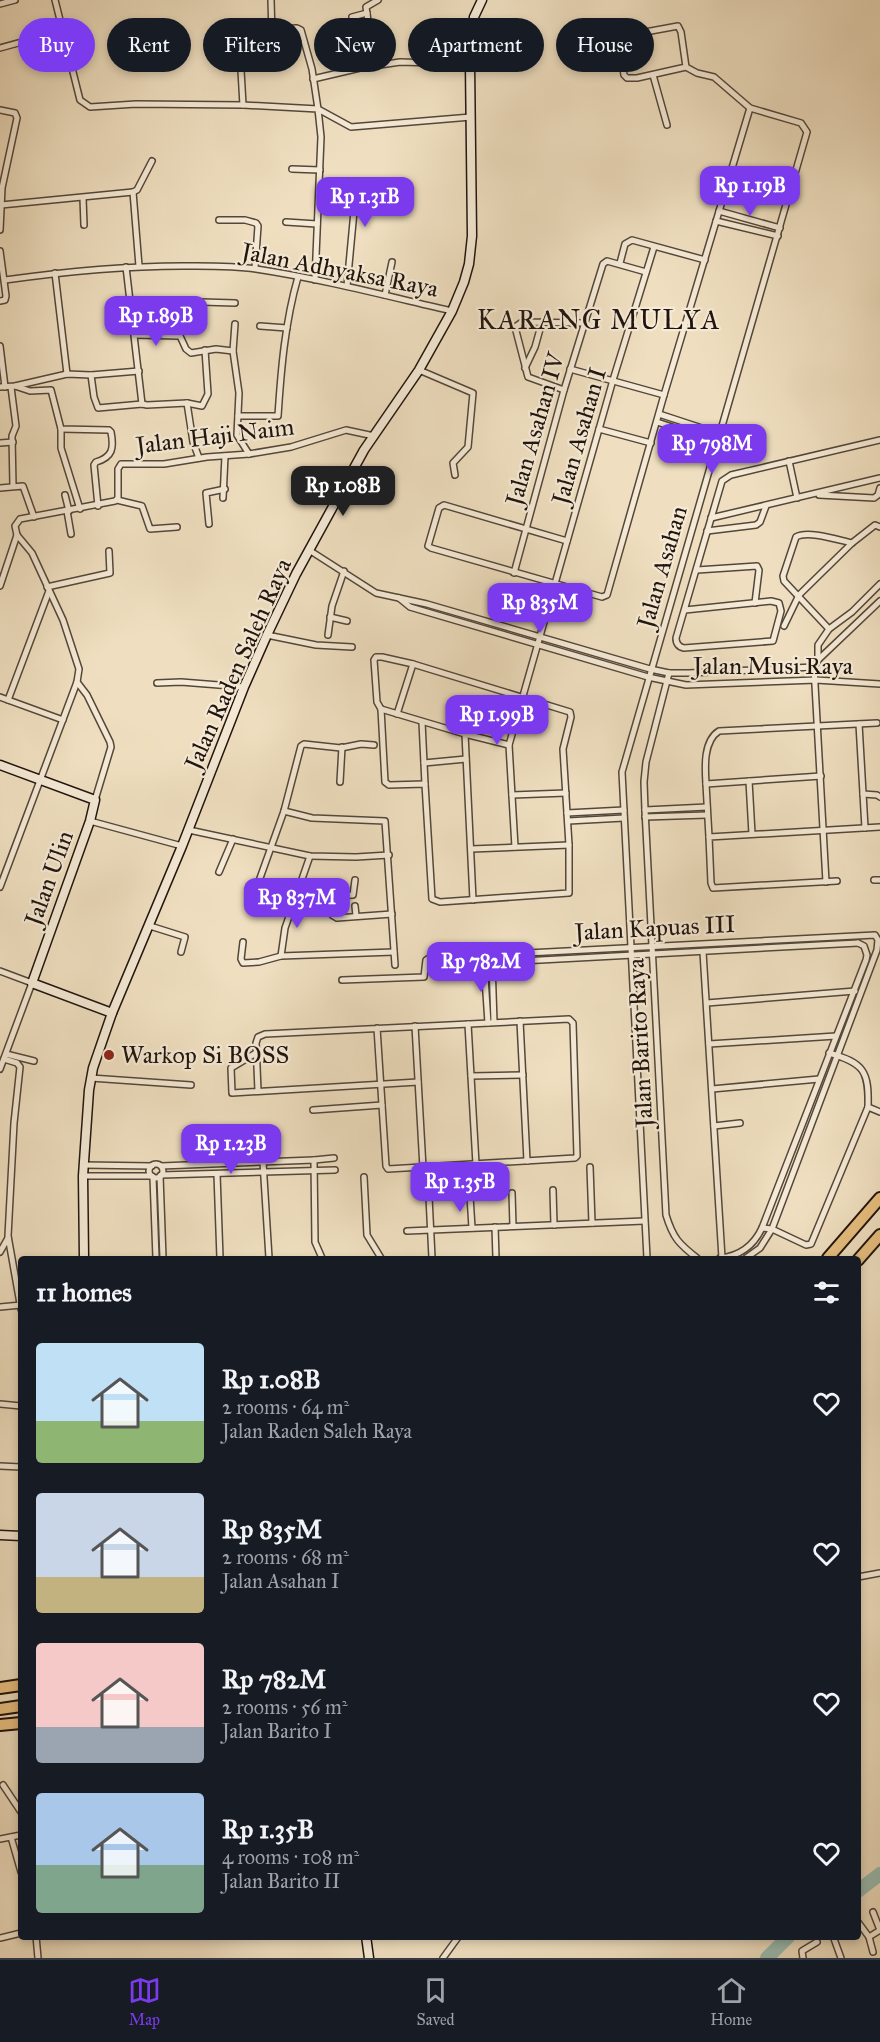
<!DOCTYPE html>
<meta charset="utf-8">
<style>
:root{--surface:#171b24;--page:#20242c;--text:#f1f3f6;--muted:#9ea1a6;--line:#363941;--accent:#7c3aed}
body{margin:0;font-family:"IM FELL Great Primer",serif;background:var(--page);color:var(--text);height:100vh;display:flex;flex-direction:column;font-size:22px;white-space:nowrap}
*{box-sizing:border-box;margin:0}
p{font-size:20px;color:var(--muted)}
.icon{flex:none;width:33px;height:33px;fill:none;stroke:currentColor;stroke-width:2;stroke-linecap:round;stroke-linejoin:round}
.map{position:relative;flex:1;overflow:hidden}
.side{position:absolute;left:18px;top:1256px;width:843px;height:684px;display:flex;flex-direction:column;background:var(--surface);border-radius:6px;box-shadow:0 3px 9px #0003}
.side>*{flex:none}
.banner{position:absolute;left:18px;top:18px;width:844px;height:54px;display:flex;gap:12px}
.price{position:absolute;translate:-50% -51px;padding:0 14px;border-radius:12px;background:var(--accent);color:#fff;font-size:20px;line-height:39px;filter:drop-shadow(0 2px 3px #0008)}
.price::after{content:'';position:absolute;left:50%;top:36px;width:18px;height:14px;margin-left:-9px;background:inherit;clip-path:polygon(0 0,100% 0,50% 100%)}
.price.active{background:#222;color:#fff}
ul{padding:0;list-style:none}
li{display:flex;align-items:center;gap:18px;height:150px;padding:0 18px}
li span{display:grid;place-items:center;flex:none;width:168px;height:120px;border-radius:6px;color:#555}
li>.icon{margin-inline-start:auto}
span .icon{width:72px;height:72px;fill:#fffc;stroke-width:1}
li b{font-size:26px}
h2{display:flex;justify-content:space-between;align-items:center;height:72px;padding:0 18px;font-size:26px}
.chip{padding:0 21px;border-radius:27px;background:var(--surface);box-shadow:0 3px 9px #0003;font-size:21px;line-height:54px}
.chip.active{background:var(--accent);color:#fff}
.menu{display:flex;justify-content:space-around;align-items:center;height:84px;border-top:2px solid var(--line);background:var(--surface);font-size:16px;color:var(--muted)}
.menu a{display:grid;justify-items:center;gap:3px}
.menu .active{color:var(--accent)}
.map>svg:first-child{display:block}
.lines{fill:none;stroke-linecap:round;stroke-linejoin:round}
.river{stroke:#9abdb2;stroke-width:14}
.street-casing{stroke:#54473a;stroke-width:8}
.secondary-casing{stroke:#20140e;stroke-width:11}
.highway-casing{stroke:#20140e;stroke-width:14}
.street{stroke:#f5ead6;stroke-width:5}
.secondary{stroke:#f5ead6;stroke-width:8}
.highway{stroke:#e8c080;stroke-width:10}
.poi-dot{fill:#8f2418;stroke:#f5ead6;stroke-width:2}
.labels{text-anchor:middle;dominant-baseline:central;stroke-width:4.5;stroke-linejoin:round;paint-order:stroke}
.street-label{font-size:24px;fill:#20140e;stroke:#f5ead6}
.poi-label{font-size:24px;fill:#20140e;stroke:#f5ead6;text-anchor:start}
.quarter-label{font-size:27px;letter-spacing:1.5px;fill:#20140e;stroke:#f5ead6}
</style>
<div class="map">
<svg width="880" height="1958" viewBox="0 0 880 1958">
<rect width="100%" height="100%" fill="#efdfc0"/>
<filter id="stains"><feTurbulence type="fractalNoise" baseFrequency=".00333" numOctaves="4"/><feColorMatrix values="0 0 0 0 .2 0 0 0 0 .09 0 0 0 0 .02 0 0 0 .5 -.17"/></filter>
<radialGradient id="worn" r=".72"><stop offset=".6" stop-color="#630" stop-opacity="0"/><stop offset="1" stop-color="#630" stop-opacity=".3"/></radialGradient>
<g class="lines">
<g class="river">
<path d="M858,1891L880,1874"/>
<path d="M767,1958L789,1936"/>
</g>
<defs>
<g id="street">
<path d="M55,0L80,100L90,107L136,104L243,105"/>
<path d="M271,0L272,35C266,48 249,43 240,53L243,105L318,109L321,137L315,280"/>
<path d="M378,0L366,7L371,41L375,44H382L385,50"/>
<path d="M0,4L15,0"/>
<path d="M352,17L367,13"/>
<path d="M272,29L297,28L301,30L312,69L318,109L351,127L471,117"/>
<path d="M0,48L62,31"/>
<path d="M653,75L667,125"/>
<path d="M313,79L360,68L400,62L470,64"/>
<path d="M0,110L15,113L17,118L2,188L0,230"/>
<path d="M292,169L320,170"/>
<path d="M320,184H352L356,190L347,286"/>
<path d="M133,192L137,190L152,161"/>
<path d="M83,198L84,225"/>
<path d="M1,205L133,192L139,266"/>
<path d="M719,211L780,228"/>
<path d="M219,220H245L256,223L258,226L255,268"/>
<path d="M716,221L778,236"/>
<path d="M286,222L317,224"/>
<path d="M0,251L6,296L5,300L0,301"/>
<path d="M620,263L625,244L632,240L705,260"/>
<path d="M126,267L142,404"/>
<path d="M55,273L67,374"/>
<path d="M5,280C68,271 132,265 196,266C216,266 236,266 256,269C322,279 387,296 452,311"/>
<path d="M385,295L392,262"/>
<path d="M131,308L169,301L235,303"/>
<path d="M235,324L233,351L239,393L237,435L249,454"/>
<path d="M260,326L287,328"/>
<path d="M135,335L180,336L186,349L191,353L216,349L233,351"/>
<path d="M0,346L5,387"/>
<path d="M525,368L535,347L542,322"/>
<path d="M570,369L664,395"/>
<path d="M419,370L473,393L468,447L453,463L455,475"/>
<path d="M91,375L94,397L98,408L142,404L147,405L187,403L202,406L208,394L205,350"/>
<path d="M15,386L30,391L51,390L61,429L109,430L111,432C114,448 113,457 96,462L94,465L98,506"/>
<path d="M0,387L15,386L67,374L91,375L139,371"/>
<path d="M11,387L16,426L12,436L13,486"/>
<path d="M564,390L528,377L515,327L522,322L584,323"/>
<path d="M187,403L193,442L199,458"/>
<path d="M659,414L720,434"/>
<path d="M238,416H278C281,370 285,322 298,277"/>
<path d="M657,422L717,442"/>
<path d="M61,429V448L80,509"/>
<path d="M599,429L651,443"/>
<path d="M0,443L13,442"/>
<path d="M789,461L797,498"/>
<path d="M0,488L23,486L34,517"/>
<path d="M65,495L69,511"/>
<path d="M819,495L874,498L878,495L880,488"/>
<path d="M223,498L225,456"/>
<path d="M117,500L142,506L150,529L177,527"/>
<path d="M67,511L71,534"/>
<path d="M711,518L880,478"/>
<path d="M209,524L206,493L225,489"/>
<path d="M707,531L756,525L760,522L766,506"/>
<path d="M567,541L444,505L439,508L428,546L431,548L602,597L607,595L664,395L750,108"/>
<path d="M309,550L376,593L427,604L650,669L669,673H689L814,667"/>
<path d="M697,570L757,566L759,570L755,603"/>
<path d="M514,573L564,390L603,264L607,261L646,272"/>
<path d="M0,586L17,535L15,526L20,519L115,501L118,498V469L121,464H164L207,457L249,454L291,447L346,430L374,436"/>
<path d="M47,587L110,573L109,551"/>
<path d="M399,598L410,607L648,677L686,685L816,680L880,684"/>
<path d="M685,610L771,601L779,603L781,611L773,641L684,648C679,647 676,644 676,638L722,481L731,475L880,440"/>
<path d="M330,617L347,621"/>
<path d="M784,626L799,595L852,543L875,525L880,527"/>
<path d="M829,629L784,581L783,576L796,537C808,530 838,540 852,543"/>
<path d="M267,635L316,645L352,647"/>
<path d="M328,635L332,606L344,571"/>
<path d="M376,657H382L413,664L570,712L571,717L563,749L569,845V893L440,902L432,899L425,784L389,785L385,782L381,709L377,702L374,660Z"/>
<path d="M818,660L880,601"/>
<path d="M669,673L646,762L644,782L645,810L666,1215C673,1238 679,1244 697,1258"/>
<path d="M77,682L87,695L110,742L111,747L95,800"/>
<path d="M157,683L181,682L244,687"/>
<path d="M0,697L63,720"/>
<path d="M8,700L49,591"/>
<path d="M381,709L465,734L509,745"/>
<path d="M397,714L413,664"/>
<path d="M422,722L425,784"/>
<path d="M859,724L865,828"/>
<path d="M465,734L473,900"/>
<path d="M424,763L466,759"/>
<path d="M821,776L706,784C705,768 703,741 719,731L877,723"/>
<path d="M749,781L752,834"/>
<path d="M340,782L342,747"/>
<path d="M706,784L709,837"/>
<path d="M863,794L877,795L880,797"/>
<path d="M512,795L566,793"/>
<path d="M645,810L707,807"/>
<path d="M284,811L312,818L385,821L395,965"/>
<path d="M567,813L624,810"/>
<path d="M645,817L707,815"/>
<path d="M90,821L182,846"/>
<path d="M568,821L624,818"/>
<path d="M189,830L310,856L356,857L389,855"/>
<path d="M515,847L509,745L613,380L654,247"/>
<path d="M471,849L569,845"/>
<path d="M219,872L233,839"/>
<path d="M874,880H880"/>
<path d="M837,881L713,888L711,883L709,837L880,827"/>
<path d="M826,882L814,667L818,660V645L829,629L852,612L880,584"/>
<path d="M0,887L77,682L79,669L63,620L32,553L17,535"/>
<path d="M255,892L273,896"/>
<path d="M333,896L353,895L355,880"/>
<path d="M296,898L332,894V915L337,918L392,914"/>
<path d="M250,906L284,811L301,746L304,744L341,748L361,744L374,745"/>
<path d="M355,906L356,916"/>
<path d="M150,926L185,937L181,952"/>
<path d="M243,942L241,959L243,963L259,962L281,956L394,952"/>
<path d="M703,952L722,1258"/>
<path d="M281,956L285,928L310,856"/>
<path d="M484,963L488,1023"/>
<path d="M492,963L494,1022"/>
<path d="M426,966L858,943"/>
<path d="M0,971L32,983L0,1069"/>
<path d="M342,980L424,977L426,960L429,958L875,935L878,940L877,950L772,1229L760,1248L746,1258"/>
<path d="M707,1003L855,991"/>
<path d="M520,1021L527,1161"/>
<path d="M468,1024L476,1164"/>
<path d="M415,1026L423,1168"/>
<path d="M709,1044L836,1036"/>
<path d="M256,1053L231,1068L232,1093L418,1082"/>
<path d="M6,1054L34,1061"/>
<path d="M4,1059L17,1063L20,1067L14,1123L8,1236L21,1309"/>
<path d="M471,1076L523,1075"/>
<path d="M91,1078L191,1085"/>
<path d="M712,1089L819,1079"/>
<path d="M258,1091L256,1043L258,1037L265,1034L569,1019L573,1023L577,1156L575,1158L388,1169L386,1166L377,1028"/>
<path d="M868,1107L880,1112"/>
<path d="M313,1110L382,1105"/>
<path d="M714,1126L740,1123"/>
<path d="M314,1160L334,1158"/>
<path d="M263,1162L269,1258"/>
<circle cx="156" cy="1171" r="7"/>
<path d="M83,1165L152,1166"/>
<path d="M161,1166L314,1160L315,1242L322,1258"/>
<path d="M590,1167L592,1223"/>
<path d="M217,1174L220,1258"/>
<path d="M161,1175L335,1170"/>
<path d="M83,1176H152"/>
<path d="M160,1176L163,1258"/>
<path d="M153,1177L156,1258"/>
<path d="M364,1177L367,1235L381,1258"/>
<path d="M553,1190L554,1225"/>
<path d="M512,1193L513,1226"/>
<path d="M470,1196L472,1228"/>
<path d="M429,1197L432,1258"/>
<path d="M495,1227L496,1258"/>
<path d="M762,1228L772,1229L806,1245L811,1244L868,1107C869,1071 864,1063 829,1053"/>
<path d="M407,1231L644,1221"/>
<path d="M0,1252L8,1238"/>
<path d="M647,1258L622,772L807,132L801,123L750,108L714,77L697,73L686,67L637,78H627L624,75L618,37L678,26L681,32L686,67"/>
<path d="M720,1258C740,1256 754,1245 762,1228L866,960L867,955L864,946L858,943"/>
<path d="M0,1307L21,1305"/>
<path d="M0,1404L21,1406"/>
<path d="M0,1466L21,1467"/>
<path d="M858,1577L880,1573"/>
<path d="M3,1785L21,1812"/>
<path d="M11,1837L21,1872"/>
<path d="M0,1839L21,1835"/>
<path d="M858,1922L869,1937L873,1952"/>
<path d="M36,1936L38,1958"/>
<path d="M833,1936L841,1958"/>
<path d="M869,1937L880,1930L873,1912"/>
<path d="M0,1938L21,1933"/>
<path d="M443,1958L459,1936"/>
<path d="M803,1958L802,1951L817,1942"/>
</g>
<g id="secondary">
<path d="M0,765L95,800L90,821L32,983L112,1013"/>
<path d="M84,1258L83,1176L89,1090L93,1068L112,1013L182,846L244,687L267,635L296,574L364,450L419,370L452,311L464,282L469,264L472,236L470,64L472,32L474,17L482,0"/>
<path d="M0,1535L21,1536"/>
<path d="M366,1936L369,1958"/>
</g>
<g id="highway">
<path d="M828,1258L880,1198"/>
<path d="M858,1260L880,1235"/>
<path d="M0,1688L21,1685"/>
<path d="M0,1709L21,1706"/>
<path d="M0,1725L21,1723"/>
</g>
</defs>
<use href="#street" class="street-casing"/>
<use href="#secondary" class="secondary-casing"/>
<use href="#highway" class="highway-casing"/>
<use href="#street" class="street"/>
<use href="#secondary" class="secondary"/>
<use href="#highway" class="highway"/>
</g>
<circle class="poi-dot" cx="109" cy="1055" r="6"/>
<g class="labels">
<g class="street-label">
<text transform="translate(340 270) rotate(11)">Jalan Adhyaksa Raya</text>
<text transform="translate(535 429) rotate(-74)">Jalan Asahan IV</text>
<text transform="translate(215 436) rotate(-7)">Jalan Haji Naim</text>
<text transform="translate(579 436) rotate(-74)">Jalan Asahan I</text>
<text transform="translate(662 567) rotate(-74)">Jalan Asahan</text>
<text transform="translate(238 664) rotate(-66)">Jalan Raden Saleh Raya</text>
<text x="773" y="666">Jalan Musi Raya</text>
<text transform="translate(49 878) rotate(-70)">Jalan Ulin</text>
<text transform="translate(655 928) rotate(-3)">Jalan Kapuas III</text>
<text transform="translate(640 1043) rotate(-93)">Jalan Barito Raya</text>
</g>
<g class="poi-label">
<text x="121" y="1055">Warkop Si BOSS</text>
</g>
<g class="quarter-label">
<text x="599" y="319">KARANG MULYA</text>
</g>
</g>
<rect width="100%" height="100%" filter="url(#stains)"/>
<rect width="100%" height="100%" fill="url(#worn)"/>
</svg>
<b class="price" style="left:750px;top:217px">Rp 1.19B</b>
<b class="price" style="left:365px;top:228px">Rp 1.31B</b>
<b class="price" style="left:156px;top:347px">Rp 1.89B</b>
<b class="price" style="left:712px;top:475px">Rp 798M</b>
<b class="price active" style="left:343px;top:517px">Rp 1.08B</b>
<b class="price" style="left:540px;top:634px">Rp 835M</b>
<b class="price" style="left:497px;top:746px">Rp 1.99B</b>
<b class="price" style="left:297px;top:929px">Rp 837M</b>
<b class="price" style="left:481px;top:993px">Rp 782M</b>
<b class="price" style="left:231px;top:1175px">Rp 1.23B</b>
<b class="price" style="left:460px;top:1213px">Rp 1.35B</b>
<div class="banner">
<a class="chip active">Buy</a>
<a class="chip">Rent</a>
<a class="chip">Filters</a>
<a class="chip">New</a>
<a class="chip">Apartment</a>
<a class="chip">House</a>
</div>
<section class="side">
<h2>11 homes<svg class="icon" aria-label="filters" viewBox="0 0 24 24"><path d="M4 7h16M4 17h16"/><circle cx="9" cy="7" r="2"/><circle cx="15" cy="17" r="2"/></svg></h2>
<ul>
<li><span style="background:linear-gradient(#bfe0f5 65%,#8fb573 0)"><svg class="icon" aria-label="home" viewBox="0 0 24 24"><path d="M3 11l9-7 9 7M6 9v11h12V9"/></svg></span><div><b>Rp 1.08B</b><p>2 rooms · 64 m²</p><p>Jalan Raden Saleh Raya</p></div><svg class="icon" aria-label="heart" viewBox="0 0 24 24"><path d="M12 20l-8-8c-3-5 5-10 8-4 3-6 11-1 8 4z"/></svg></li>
<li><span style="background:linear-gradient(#c9d6e8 70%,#c2b280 0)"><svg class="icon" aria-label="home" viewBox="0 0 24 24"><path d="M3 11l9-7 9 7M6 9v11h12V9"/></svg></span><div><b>Rp 835M</b><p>2 rooms · 68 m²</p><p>Jalan Asahan I</p></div><svg class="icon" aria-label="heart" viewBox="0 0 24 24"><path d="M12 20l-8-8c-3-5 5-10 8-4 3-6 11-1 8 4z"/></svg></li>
<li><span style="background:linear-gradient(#f6c9c9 70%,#9aa5b1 0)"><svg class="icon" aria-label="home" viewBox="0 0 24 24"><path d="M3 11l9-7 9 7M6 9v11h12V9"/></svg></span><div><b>Rp 782M</b><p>2 rooms · 56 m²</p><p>Jalan Barito I</p></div><svg class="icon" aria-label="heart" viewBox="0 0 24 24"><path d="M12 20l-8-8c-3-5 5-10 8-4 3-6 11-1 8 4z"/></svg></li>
<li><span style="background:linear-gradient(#a9c7e8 60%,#7fa58c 0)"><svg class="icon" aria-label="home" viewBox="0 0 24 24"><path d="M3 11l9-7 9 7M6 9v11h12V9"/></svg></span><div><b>Rp 1.35B</b><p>4 rooms · 108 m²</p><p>Jalan Barito II</p></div><svg class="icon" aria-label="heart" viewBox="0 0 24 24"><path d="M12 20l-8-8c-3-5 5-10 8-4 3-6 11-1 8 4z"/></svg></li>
</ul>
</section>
</div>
<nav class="menu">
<a class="active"><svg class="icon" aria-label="map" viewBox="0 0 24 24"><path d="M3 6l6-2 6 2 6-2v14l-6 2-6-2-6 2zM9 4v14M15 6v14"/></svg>Map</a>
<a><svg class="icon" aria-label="saved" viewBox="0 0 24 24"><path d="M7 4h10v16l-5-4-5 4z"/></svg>Saved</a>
<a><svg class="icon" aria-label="home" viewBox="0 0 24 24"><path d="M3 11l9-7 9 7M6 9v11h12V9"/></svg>Home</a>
</nav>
